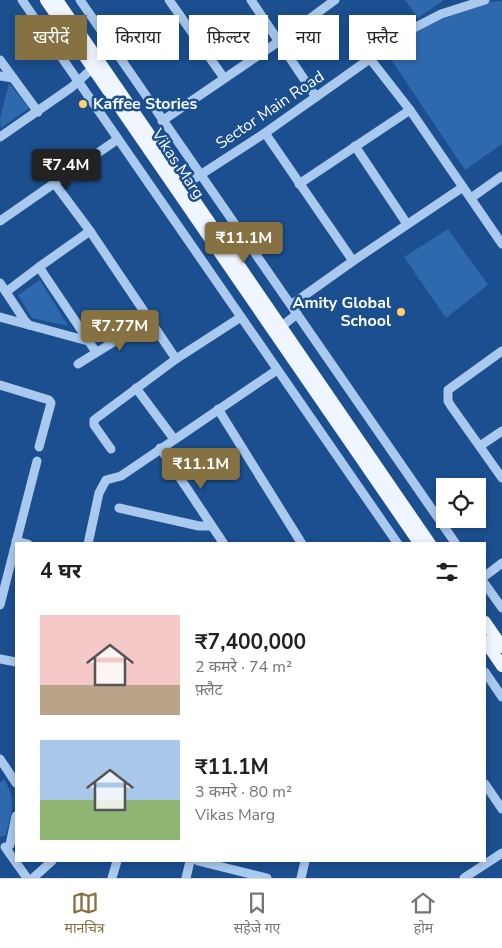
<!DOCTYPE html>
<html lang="hi">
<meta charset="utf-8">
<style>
:root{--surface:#fff;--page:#f6f6f6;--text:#222;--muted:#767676;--line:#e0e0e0;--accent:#857141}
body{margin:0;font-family:"Nunito Sans","Noto Sans Devanagari",sans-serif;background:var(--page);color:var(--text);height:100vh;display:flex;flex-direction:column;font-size:19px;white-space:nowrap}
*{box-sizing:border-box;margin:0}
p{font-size:16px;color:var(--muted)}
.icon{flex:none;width:28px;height:28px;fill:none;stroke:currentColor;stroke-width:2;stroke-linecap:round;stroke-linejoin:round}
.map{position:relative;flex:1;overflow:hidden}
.side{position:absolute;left:15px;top:542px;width:471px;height:320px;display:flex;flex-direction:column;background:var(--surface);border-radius:0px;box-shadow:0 2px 8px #0003}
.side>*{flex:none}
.guide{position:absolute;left:15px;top:15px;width:472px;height:45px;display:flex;gap:10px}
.controls{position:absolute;left:436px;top:478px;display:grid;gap:10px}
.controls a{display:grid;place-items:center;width:50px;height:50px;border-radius:0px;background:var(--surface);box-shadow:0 2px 8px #0003;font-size:25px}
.price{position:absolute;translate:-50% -42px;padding:0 11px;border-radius:5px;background:var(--accent);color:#fff;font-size:16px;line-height:32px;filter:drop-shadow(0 1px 2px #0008)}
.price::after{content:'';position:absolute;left:50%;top:30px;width:15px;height:11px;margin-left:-8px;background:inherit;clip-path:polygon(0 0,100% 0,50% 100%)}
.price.selected{background:#222;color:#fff}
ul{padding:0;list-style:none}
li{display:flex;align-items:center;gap:15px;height:125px;padding:0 25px}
li span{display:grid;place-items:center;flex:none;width:140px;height:100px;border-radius:0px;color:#555}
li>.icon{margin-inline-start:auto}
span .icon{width:60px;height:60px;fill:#fffc;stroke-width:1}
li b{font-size:21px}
h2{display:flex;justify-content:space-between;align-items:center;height:60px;padding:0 25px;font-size:21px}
.pill{padding:0 18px;border-radius:0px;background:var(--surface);box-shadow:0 2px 8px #0003;font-size:18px;line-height:45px}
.pill.selected{background:var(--accent);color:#fff}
.dock{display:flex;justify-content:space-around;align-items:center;height:70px;border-top:1px solid var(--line);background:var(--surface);font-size:14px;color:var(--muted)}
.dock a{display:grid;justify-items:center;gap:2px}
.dock .selected{color:var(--accent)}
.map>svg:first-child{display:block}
.green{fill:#2e69ad}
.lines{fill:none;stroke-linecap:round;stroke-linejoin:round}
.minor{stroke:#a9c9ee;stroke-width:9}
.major{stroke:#f0f6ff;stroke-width:12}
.poi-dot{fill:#ffd166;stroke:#1b4f8f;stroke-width:2}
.labels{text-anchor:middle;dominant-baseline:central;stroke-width:5;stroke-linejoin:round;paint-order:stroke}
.poi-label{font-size:16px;font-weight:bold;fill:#fff;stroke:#1b4f8f;text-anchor:start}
.street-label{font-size:16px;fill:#fff;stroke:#1b4f8f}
</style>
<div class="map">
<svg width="502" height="878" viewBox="0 0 502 878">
<rect width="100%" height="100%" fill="#1b4f8f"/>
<g class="green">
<path d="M405,0H444L418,18Z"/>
<path d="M502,1V144L465,170L388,55L405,38L460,9L490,2Z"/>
<path d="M9,83L29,108L1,128L0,119Z"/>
<path d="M448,229L488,285L446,318L404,257Z"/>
<path d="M40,280L68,326L32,318L18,295Z"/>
<path d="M4,779C18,802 11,811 6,835L0,837V783Z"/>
</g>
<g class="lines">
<g class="minor">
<path d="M22,0L398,544"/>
<path d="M80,0L456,544"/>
<path d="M169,0L224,78"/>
<path d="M251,0L316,97"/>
<path d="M0,60L38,112"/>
<path d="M371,60L410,110L502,244"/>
<path d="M0,76L13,78"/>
<path d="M162,121L278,42L335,0"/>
<path d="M265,133L353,261"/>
<path d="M0,137L72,87L96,65"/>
<path d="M355,146L407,224"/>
<path d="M55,184L90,231L176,359"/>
<path d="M299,184L410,110"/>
<path d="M180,188L265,133L412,29L441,14L485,0"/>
<path d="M471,198L502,176"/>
<path d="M0,221L118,139"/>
<path d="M39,267L96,352"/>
<path d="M0,283L25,321L29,325L88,341"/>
<path d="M6,292L39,267L90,231"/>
<path d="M291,305L353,261L463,187"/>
<path d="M0,317L29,325"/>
<path d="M282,326L297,314"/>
<path d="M502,351L448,390V401L451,406L502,478"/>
<path d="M78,364L149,320"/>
<path d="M0,385L49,400L51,403L39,447"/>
<path d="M136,388L174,439"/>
<path d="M218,409L302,544"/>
<path d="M480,446L502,431"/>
<path d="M160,448L224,544"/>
<path d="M111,449L94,425V420L98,417L176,359L241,317"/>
<path d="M119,508L199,526H211"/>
<path d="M16,541L28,544"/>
<path d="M88,544L99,493L106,480L121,476L277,370"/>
<path d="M485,576L502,563"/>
<path d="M485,584L502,608"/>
<path d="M0,605L37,461"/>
<path d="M0,659L16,662"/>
<path d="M485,672L502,697"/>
<path d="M0,759L16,783"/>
<path d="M485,784L502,809"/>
<path d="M10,845L16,816"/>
<path d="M5,847L27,878"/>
<path d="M198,861L267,878"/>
<path d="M33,878L52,861"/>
<path d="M112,878L117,861"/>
<path d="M186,878L190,861"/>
<path d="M301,878L305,861"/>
<path d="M464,878L502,853"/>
</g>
<g class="major">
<path d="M46,0L420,544"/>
<path d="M57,0L430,544"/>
<path d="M485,622L502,647"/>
<path d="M485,641L502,666"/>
</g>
</g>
<g class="poi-dot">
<circle cx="83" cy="104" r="5"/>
<circle cx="401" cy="312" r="5"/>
</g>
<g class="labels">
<g class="poi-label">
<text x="93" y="104">Kaffee Stories</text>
<text x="391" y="303" text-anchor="end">Amity Global<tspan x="391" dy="18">School</tspan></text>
</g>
<g class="street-label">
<text transform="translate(270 110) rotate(-34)">Sector Main Road</text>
<text transform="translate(178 164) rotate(56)">Vikas Marg</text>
</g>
</g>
</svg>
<div class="controls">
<a><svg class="icon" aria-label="locate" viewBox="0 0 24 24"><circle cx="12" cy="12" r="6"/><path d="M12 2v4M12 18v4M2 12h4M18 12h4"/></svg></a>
</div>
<b class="price selected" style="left:66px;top:191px">₹7.4M</b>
<b class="price" style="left:244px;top:264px">₹11.1M</b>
<b class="price" style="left:120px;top:352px">₹7.77M</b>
<b class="price" style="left:201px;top:490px">₹11.1M</b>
<div class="guide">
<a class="pill selected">खरीदें</a>
<a class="pill">किराया</a>
<a class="pill">फ़िल्टर</a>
<a class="pill">नया</a>
<a class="pill">फ़्लैट</a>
</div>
<section class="side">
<h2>4 घर<svg class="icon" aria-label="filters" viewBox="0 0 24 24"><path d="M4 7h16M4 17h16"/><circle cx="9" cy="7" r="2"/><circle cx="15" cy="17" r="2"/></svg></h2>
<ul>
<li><span style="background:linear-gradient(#f6c9c9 70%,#b9a48a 0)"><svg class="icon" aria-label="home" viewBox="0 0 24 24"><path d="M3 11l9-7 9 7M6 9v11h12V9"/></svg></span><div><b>₹7,400,000</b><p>2 कमरे · 74 m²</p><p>फ़्लैट</p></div></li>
<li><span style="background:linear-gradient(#a9c7e8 60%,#8fb573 0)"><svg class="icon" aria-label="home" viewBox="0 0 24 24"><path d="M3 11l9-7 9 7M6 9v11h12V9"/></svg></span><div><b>₹11.1M</b><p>3 कमरे · 80 m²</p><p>Vikas Marg</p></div></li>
</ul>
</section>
</div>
<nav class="dock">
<a class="selected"><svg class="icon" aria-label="map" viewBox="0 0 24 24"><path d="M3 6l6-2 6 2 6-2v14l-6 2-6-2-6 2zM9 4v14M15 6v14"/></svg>मानचित्र</a>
<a><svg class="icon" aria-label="saved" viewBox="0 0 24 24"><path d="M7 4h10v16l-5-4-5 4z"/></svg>सहेजे गए</a>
<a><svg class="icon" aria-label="home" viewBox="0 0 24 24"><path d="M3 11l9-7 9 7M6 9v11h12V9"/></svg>होम</a>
</nav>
